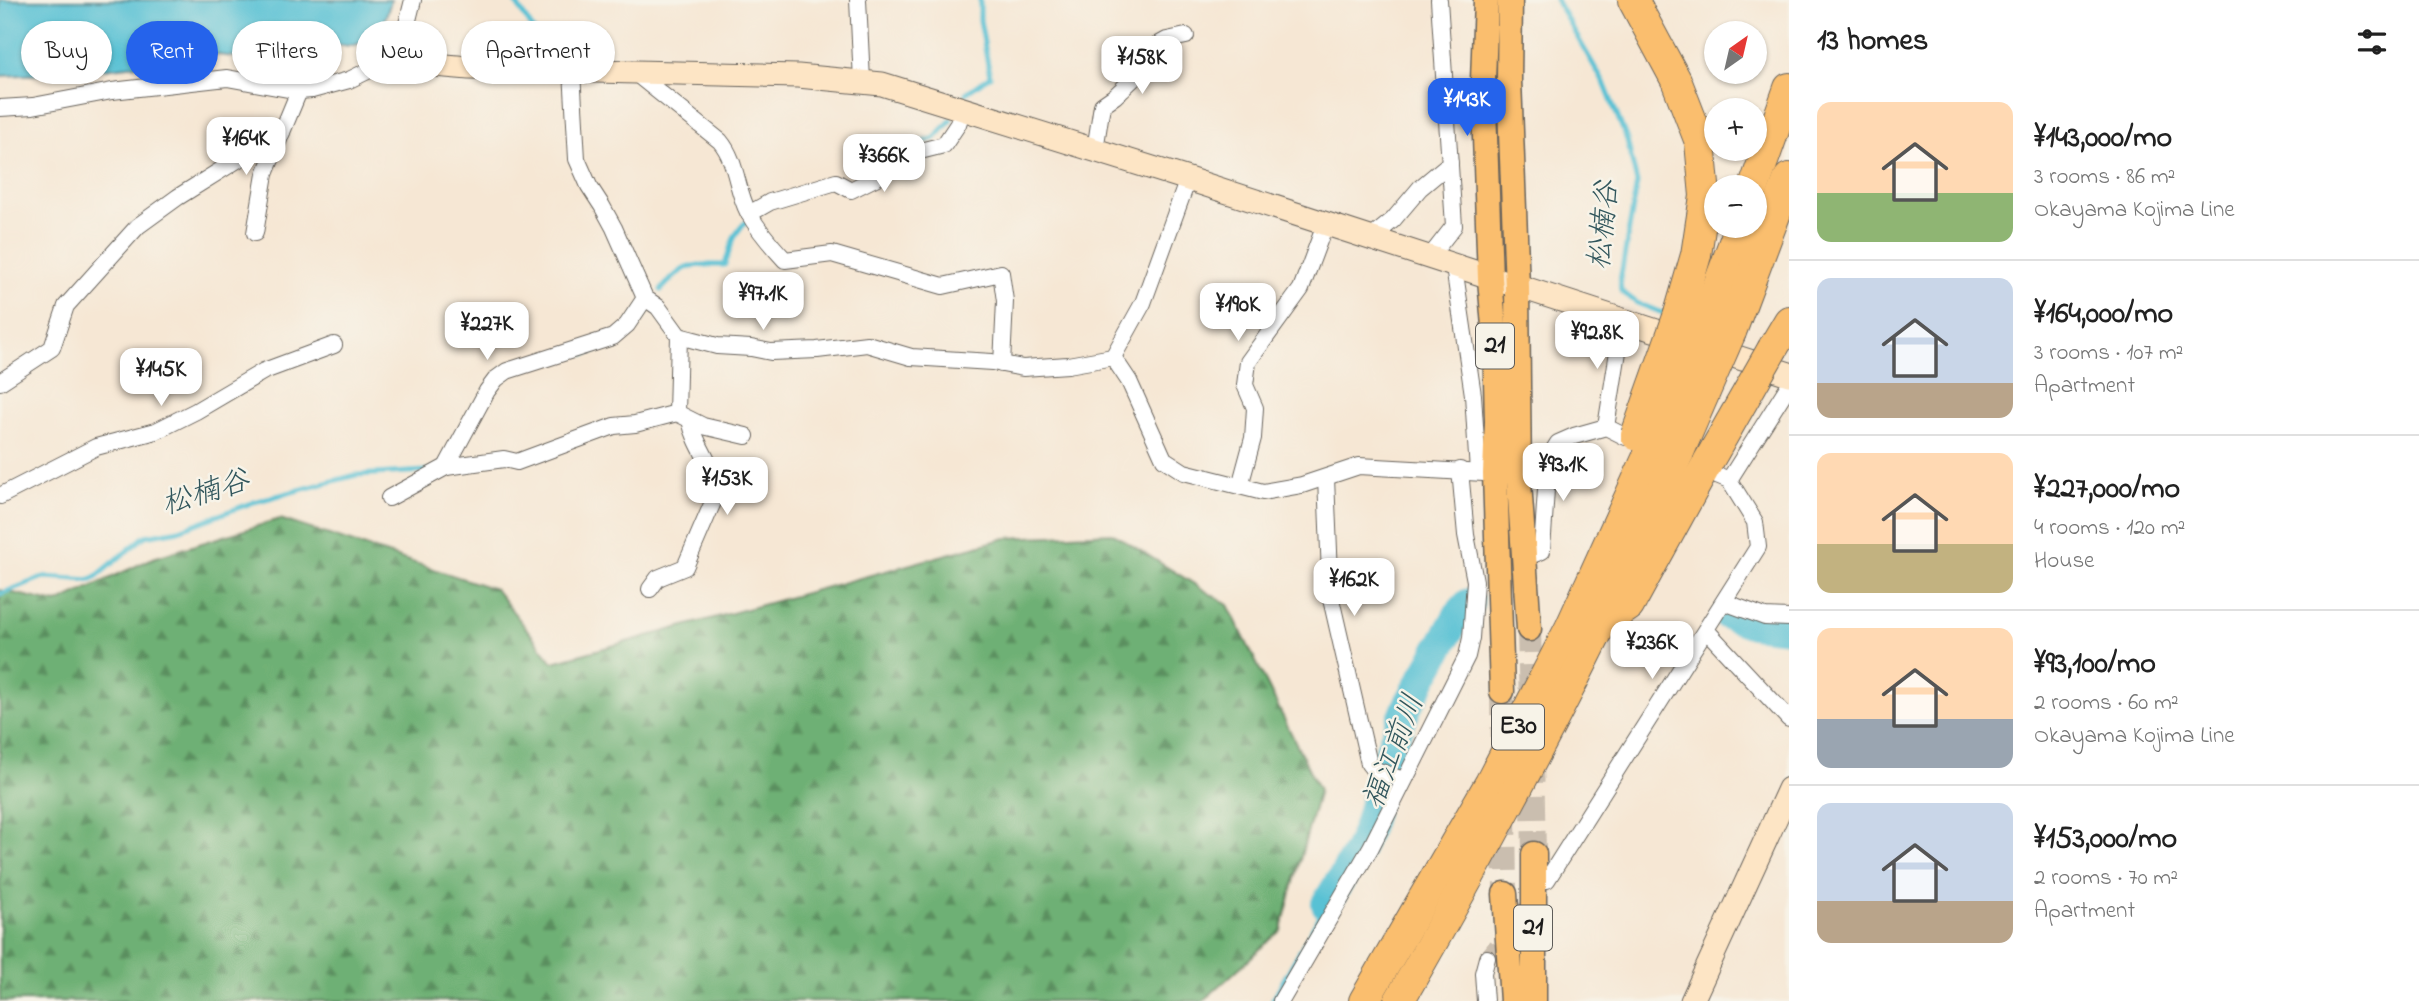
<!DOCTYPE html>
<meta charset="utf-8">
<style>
:root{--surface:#fff;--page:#f6f6f6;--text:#222;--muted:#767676;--line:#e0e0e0;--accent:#2563eb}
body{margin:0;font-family:"Indie Flower","Klee One",sans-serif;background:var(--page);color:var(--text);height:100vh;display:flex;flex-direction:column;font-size:26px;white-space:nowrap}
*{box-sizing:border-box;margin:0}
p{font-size:23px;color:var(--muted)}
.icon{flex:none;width:38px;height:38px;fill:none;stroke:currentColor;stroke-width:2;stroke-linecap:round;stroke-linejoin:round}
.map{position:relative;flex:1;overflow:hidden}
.panel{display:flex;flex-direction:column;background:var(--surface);width:630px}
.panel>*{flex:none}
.top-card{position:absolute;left:21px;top:21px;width:665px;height:63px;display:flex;gap:14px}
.needle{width:46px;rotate:34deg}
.buttons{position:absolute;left:1704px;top:21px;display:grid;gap:14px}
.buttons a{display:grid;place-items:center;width:63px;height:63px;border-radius:50%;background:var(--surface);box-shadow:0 2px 5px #0004;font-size:35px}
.price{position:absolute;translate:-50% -60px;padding:0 16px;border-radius:14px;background:#fff;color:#222;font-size:23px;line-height:46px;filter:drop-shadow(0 2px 4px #0008)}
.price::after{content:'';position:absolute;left:50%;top:42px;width:21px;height:16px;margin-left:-10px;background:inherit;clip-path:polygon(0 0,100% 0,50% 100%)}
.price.active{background:var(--accent);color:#fff}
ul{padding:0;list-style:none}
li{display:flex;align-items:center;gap:21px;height:175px;padding:0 28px}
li+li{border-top:2px solid var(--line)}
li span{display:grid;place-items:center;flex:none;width:196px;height:140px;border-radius:14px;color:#555}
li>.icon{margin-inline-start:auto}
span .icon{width:84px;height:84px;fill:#fffc;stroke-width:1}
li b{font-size:30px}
h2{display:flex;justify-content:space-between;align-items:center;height:84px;padding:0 28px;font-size:30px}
.pill{padding:0 24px;border-radius:32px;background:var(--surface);box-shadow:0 2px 5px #0004;font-size:24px;line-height:63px}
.pill.active{background:var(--accent);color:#fff}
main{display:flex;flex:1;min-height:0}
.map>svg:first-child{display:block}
.forest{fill:url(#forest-firs);stroke:#456648;stroke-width:2}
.water{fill:#58c1d4;stroke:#3a6e78;stroke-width:2}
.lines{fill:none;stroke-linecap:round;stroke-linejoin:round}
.stream{stroke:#58c1d4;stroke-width:5}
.river{stroke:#58c1d4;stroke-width:30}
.street-tunnel{stroke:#cabeaf;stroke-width:16;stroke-dasharray:16 8;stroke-linecap:butt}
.primary-tunnel{stroke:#cabeaf;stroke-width:24;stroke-dasharray:24 12;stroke-linecap:butt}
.street-casing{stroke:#68635c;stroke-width:18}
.secondary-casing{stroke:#68635c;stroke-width:25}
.primary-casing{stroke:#68635c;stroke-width:27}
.highway-casing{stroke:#68635c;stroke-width:32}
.street{stroke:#fff;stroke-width:16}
.secondary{stroke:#fde5c5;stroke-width:23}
.primary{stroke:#fabe6e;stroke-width:24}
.highway{stroke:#fabe6e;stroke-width:30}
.highway-bridge-casing{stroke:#68635c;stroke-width:32;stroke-linecap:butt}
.highway-bridge{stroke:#fabe6e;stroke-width:30}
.labels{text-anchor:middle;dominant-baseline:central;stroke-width:5;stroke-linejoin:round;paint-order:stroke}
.shield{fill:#f7f3e8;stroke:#5e5c59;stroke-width:2}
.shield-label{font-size:26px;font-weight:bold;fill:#1c1c1c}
.water-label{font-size:30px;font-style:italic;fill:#31565c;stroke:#f7f3e8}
</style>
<main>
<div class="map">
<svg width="1789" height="1001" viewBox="0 0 1789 1001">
<defs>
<pattern id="forest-firs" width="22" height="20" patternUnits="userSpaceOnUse" patternTransform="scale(1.75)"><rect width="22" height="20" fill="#6eb074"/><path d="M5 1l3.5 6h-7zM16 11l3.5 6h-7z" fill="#5a8e5e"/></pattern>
</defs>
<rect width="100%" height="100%" fill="#f7f3e8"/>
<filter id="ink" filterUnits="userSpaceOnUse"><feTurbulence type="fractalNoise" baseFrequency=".0143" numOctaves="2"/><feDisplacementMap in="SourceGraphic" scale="14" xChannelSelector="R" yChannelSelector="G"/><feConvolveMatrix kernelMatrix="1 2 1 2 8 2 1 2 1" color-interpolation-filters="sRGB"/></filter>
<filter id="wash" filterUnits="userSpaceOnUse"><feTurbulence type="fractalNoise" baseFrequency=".00686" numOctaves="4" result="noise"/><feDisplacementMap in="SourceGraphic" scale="28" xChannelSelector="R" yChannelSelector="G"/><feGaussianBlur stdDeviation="1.57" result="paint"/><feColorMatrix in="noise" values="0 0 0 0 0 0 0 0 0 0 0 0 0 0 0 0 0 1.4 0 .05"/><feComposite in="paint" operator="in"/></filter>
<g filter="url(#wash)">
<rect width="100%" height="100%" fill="#f6e7d4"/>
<path class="forest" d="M280,519L495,589L553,662L1006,538L1112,533L1228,605L1319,790L1281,930L1203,1001H0V590L57,603L153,558Z"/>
<path class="water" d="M0,0H391C386,20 377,41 354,45C342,48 327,42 315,43L305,52L298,71L276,68L259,60L218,55L71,73L0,76Z"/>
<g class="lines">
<g class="stream">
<path d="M514,0L539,39"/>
<path d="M1556,0L1605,85L1627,140L1637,183L1620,281L1621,291L1637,303L1668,315"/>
<path d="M966,93L990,76L980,20V0"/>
<path d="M903,148L935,138L951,120"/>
<path d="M661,290C686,262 689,265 725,265C730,248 734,230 749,220"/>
<path d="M638,322L645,313"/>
<path d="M1736,341L1760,349"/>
<path d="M585,354L615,343"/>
<path d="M0,594L44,577L92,580L145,536L179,530L254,502L356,475L427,471"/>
<path d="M1272,1001L1326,904"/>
</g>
<g class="river">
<path d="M1727,615L1753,624L1789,628"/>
<path d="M1326,904L1358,851L1367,829L1388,754L1408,705L1458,615L1469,603"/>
</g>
</g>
</g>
<g filter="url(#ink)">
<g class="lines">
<path class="street-tunnel" d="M1487,958L1534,897"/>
<g class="primary-tunnel">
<path d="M1529,629L1531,705"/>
<path d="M1502,691L1503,760"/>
<path d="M1532,759L1534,854"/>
<path d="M1504,811L1505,894"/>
</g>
<defs>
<g id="street">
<path d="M858,0L862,81"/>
<path d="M572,71L577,159L589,186L602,206L614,228L645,298L658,307L679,336L717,346L751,348L771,352L817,350L867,344L911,357L992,362L1023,368L1068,365L1113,357"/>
<path d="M634,72L720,141C737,161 736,189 748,212C758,230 771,245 785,260L832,254L943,286L1001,273L1005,301L1002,364"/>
<path d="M0,108L33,106L112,91L227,78L299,91L312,90L349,80L388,61L402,44L413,0"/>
<path d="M1095,150L1102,105L1115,96L1135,77L1147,51L1167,40L1186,36"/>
<path d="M749,214L770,202L836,182L851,190L883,174L896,157L944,145L958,124L963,108"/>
<path d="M255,233L265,174L282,132"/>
<path d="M1370,239L1393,220L1420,188L1450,163"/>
<path d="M1429,258L1454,226L1439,0"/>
<path d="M1454,267L1473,395L1478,472"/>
<path d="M1113,357L1129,381L1164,459L1184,472L1263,492L1302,485L1359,466L1502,474"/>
<path d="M1113,357L1143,303L1188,179"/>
<path d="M0,382L52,348L66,306L138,226L178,197L282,132L299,91"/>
<path d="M677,413L679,336"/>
<path d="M1606,427L1623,320"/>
<path d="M446,467L504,459L517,462L614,426L635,424L677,413L703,426L746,436"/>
<path d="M1326,478L1331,599L1369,764L1373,769L1403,780"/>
<path d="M1729,480L1789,385"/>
<path d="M1240,486L1253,438L1255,408L1245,385L1248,362L1301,289L1325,225"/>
<path d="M0,496L96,447L156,431L196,411L264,371L334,345"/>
<path d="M389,498L446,467L487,391L496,379L507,371L613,337L627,325L645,298"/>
<path d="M1524,558L1542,551L1548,459L1558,443L1574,436L1606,427L1626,437"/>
<path d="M650,589L658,578L685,567L719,488C712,464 695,445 690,420"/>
<path d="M1724,602L1765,617L1789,618"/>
<path d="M1706,630L1789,719"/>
<path d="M1547,880L1758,547L1755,522L1729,480L1712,473"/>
<path d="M1281,1001L1371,847L1467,656L1471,638L1475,581L1466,535L1460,470"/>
<path d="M1485,1001L1483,973L1487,958"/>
</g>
<g id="secondary">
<path d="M388,61L469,68L798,76L882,84L1188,179L1789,374"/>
<path d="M1692,1001L1789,789"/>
</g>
<g id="primary">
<path d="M1486,0L1483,80L1490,279L1495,338L1497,421L1495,474L1502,691"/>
<path d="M1510,0L1509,80L1517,287L1519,482L1529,629"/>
<path d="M1534,854V1001"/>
<path d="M1505,894L1512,1001"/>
</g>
<g id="highway">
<path d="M1633,0L1676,80L1700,142L1705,196L1696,255L1679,314"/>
<path d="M1754,187L1789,88"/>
<path d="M1704,324L1740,226"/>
<path d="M1731,332L1789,178"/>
<path d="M1773,348L1789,321"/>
<path d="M1623,610L1629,606L1708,462"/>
<path d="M1364,1001L1490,783L1570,628L1654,443"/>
<path d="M1399,1001C1469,879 1536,757 1598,631C1626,572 1652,511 1679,452"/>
</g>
</defs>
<use href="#street" class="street-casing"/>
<use href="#secondary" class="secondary-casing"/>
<use href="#primary" class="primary-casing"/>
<use href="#highway" class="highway-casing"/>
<use href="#street" class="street"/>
<use href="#secondary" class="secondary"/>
<use href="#primary" class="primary"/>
<use href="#highway" class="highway"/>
<defs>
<g id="highway-bridge">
<path d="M1636,435L1679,314"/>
<path d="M1654,443L1704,324"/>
<path d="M1679,452L1731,332"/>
<path d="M1708,462L1773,348"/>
</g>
</defs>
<use href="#highway-bridge" class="highway-bridge-casing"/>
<use href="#highway-bridge" class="highway-bridge"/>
</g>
</g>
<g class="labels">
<g class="shield">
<rect x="1476" y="323.5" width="38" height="45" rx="5"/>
<rect x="1492" y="704.5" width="52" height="45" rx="5"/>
<rect x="1514" y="905.5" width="38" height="45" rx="5"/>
</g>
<g class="shield-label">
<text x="1495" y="346">21</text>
<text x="1518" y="727">E30</text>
<text x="1533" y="928">21</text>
</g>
<g class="water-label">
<text transform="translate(1605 225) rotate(-84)">松楠谷</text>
<text transform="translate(206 494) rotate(-17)">松楠谷</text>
<text transform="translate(1395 752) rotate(-69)">福江前川</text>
</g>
</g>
</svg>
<div class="buttons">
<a><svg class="needle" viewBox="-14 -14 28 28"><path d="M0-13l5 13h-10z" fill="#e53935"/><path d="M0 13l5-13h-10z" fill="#767676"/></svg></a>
<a>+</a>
<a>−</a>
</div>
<b class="price" style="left:1142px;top:96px">¥158K</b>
<b class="price active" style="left:1467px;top:138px">¥143K</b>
<b class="price" style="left:246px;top:177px">¥164K</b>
<b class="price" style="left:884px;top:194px">¥366K</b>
<b class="price" style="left:763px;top:332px">¥97.1K</b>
<b class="price" style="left:1238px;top:343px">¥190K</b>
<b class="price" style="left:487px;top:362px">¥227K</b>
<b class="price" style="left:1597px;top:371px">¥92.8K</b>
<b class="price" style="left:161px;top:408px">¥145K</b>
<b class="price" style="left:1563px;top:503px">¥93.1K</b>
<b class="price" style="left:727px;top:517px">¥153K</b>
<b class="price" style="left:1354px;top:618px">¥162K</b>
<b class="price" style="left:1652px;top:681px">¥236K</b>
<div class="top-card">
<a class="pill">Buy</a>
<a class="pill active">Rent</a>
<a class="pill">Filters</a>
<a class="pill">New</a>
<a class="pill">Apartment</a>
</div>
</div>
<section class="panel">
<h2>13 homes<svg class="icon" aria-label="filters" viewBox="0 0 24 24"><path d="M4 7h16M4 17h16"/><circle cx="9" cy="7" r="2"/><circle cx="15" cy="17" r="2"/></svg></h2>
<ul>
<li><span style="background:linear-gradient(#ffd9b3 65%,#8fb573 0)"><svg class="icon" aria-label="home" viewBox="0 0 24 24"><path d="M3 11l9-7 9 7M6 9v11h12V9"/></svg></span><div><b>¥143,000/mo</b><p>3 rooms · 86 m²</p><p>Okayama Kojima Line</p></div></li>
<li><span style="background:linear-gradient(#c9d6e8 75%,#b9a48a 0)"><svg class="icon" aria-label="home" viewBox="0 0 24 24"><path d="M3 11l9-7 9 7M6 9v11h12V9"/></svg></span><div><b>¥164,000/mo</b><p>3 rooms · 107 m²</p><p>Apartment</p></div></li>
<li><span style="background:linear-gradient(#ffd9b3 65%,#c2b280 0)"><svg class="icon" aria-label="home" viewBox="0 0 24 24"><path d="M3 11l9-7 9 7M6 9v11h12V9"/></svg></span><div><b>¥227,000/mo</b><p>4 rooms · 120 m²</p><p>House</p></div></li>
<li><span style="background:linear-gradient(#ffd9b3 65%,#9aa5b1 0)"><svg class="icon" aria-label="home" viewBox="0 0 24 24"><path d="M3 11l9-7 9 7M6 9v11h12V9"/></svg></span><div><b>¥93,100/mo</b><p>2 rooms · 60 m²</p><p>Okayama Kojima Line</p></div></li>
<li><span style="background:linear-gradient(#c9d6e8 70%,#b9a48a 0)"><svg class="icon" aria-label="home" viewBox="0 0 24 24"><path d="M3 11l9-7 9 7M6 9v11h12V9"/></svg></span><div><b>¥153,000/mo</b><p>2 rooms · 70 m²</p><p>Apartment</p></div></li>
</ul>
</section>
</main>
